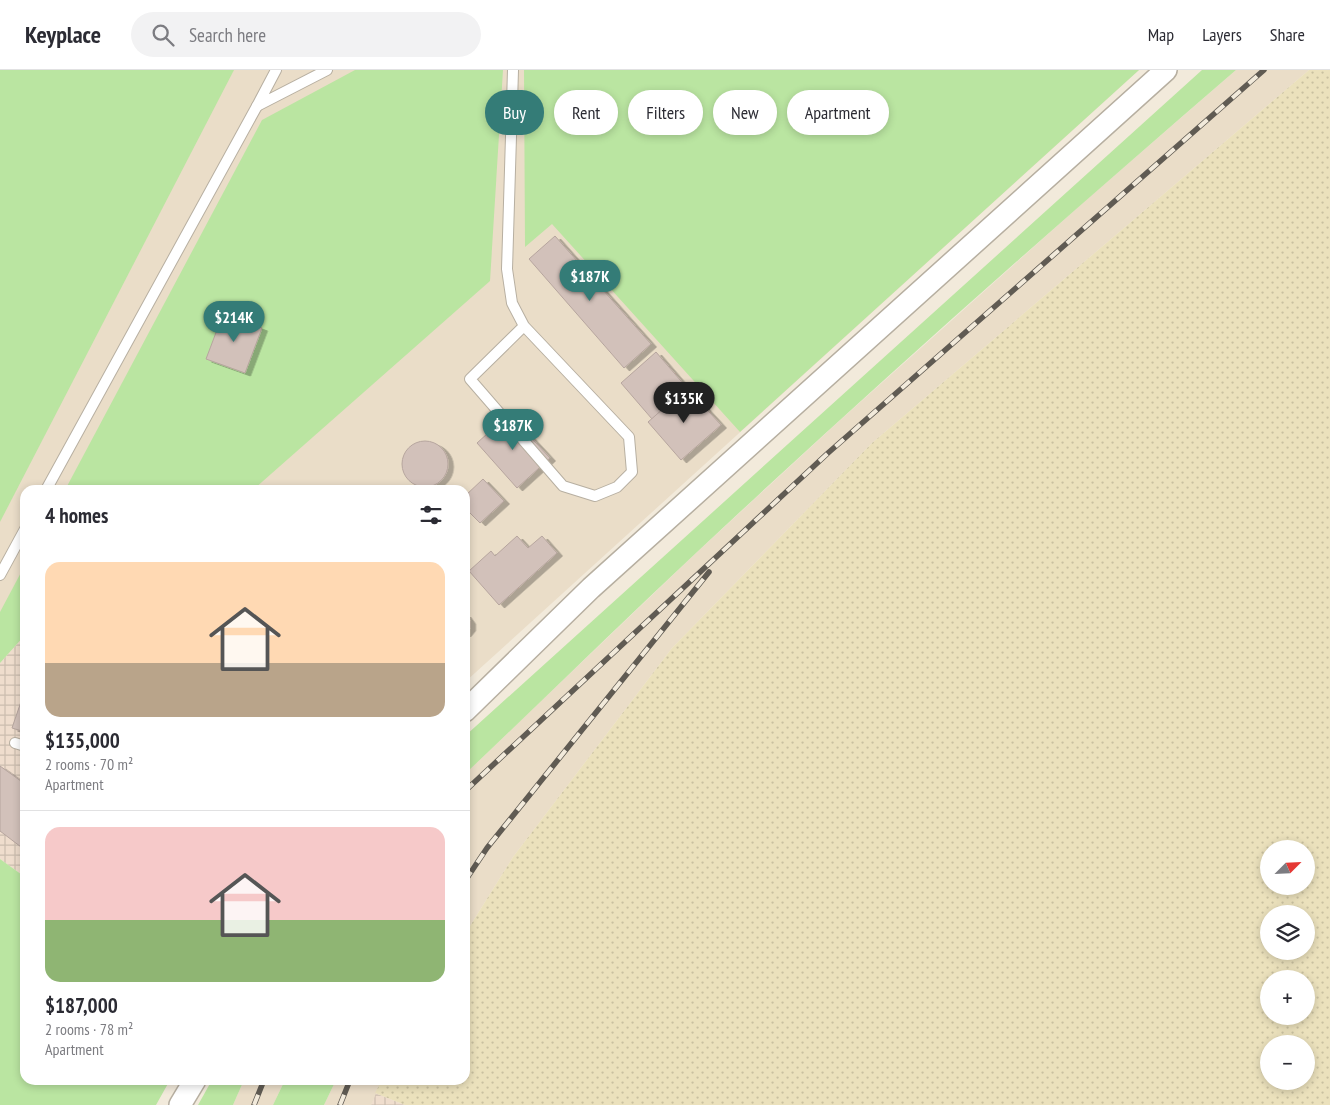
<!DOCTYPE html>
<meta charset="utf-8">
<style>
:root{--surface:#fff;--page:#f2f2f3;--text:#2b2b33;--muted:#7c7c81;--line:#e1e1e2;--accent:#347c77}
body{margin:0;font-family:"PT Sans Narrow",sans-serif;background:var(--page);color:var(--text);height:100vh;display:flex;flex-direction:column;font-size:19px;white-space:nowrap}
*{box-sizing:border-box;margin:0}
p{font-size:16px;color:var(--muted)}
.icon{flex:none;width:28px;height:28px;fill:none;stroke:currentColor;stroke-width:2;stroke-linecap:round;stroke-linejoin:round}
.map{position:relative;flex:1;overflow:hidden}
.side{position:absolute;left:20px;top:415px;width:450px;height:600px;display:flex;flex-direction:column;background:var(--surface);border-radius:15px;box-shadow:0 2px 8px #0003}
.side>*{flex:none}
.top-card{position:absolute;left:485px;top:20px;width:475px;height:45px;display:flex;gap:10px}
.needle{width:32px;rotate:66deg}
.buttons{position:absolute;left:1260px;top:770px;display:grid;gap:10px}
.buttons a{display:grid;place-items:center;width:55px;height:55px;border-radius:50%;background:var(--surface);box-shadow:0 2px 8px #0003;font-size:25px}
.price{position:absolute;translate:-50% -42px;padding:0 11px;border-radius:18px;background:var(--accent);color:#fff;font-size:16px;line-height:32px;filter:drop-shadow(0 1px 2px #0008)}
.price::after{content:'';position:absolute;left:50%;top:30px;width:15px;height:11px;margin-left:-8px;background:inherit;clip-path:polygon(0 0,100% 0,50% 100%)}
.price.current{background:#222;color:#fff}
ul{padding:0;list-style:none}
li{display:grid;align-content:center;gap:10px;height:265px;padding:0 25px}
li+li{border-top:1px solid var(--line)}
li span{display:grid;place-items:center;height:155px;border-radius:15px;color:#555}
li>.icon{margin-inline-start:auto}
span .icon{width:90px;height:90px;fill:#fffc;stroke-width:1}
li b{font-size:21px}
h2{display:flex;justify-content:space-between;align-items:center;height:60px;padding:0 25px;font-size:21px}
.pill{padding:0 18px;border-radius:22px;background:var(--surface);box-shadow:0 2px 8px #0003;font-size:18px;line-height:45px}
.pill.current{background:var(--accent);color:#fff}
header{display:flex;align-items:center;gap:30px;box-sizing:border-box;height:70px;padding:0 25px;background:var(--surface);border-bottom:1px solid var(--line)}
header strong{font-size:24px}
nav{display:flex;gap:28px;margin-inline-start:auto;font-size:18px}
.search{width:350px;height:45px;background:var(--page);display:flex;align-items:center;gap:12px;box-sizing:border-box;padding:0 18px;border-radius:28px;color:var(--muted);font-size:19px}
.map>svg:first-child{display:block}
.industrial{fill:url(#industrial-grid)}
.built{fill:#eaddc8}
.grass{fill:#bae5a1}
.sand{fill:url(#sand-dots);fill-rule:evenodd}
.building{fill:#d2c1ba;stroke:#b6a59e;filter:url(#shadow)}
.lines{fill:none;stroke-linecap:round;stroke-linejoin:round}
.service-casing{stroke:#b7afa1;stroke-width:12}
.minor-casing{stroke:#b7afa1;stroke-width:24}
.service{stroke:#fff;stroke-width:10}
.minor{stroke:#fff;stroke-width:21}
.rail-casing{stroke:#605b53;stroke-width:5.5}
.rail{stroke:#f2eadb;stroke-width:4;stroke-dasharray:11;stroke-linecap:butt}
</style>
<header>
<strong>Keyplace</strong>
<div class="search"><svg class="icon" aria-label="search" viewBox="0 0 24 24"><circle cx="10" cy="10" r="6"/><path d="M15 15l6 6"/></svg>Search here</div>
<nav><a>Map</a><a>Layers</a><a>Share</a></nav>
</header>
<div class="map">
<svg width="1330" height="1035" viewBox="0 0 1330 1035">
<defs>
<pattern id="industrial-grid" width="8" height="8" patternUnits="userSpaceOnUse" patternTransform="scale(1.25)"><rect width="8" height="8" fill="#efddcd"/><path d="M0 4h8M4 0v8" fill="none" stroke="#ccbdaf"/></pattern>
<pattern id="sand-dots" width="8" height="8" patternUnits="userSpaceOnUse" patternTransform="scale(1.25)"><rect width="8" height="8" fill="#ebe1bc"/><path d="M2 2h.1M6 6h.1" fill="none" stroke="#c9c0a0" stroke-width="1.8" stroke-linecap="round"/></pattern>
<filter id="shadow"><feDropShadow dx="5.5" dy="3" stdDeviation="0" flood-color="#0004"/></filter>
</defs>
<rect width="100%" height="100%" fill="#f2eadb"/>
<g class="industrial">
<path d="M25,565V807L0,789V593Z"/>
<path d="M375,1023L405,1035H371Z"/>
</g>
<g class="built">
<path d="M0,0H1139L465,612V420H25V565L0,593Z"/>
<path d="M1236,0H1309L872,373L672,578L513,787L465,864V704L695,484L837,353L1085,131Z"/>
<path d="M244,1010H285L273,1035H233Z"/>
<path d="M336,1010H382L371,1035H324Z"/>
</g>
<g class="grass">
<path d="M0,0H234L0,452Z"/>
<path d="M355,0H503L490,211L253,420H65L262,50Z"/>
<path d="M524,0H1139L740,362L552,154L525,177Z"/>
<path d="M1202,0H1236C1053,158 872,318 696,483C618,556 542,631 465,704V666Z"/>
<path d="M25,495V565L0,593V542Z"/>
<path d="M0,789L25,807V1010H170L156,1035H0Z"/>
<path d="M212,1010H244L233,1035H198Z"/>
<path d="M285,1010H336L324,1035H273Z"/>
</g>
<path class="sand" d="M1309,0H1330V1035H405L375,1023L382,1010H465V864L513,787L672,578L872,373ZM1269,779H1306V816H1269ZM1269,844H1306V881H1269ZM1269,909H1306V946H1269ZM1269,974H1306V1011H1269Z"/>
<g class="building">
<path d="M555,166L651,274L624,298L529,189Z"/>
<path d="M223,244L262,258L245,303L206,289Z"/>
<path d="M656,282L687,318L652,349L621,313Z"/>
<path d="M687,318L721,355L681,390L648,352Z"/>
<path d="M509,344L550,388L517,418L477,373Z"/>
<circle cx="425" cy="394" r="23"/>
<path d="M483,409L504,431L480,453L465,438V426Z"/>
<path d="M517,466L528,478L542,466L557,483L499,535L469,501L491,481L495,486Z"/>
<path d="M465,544L470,551V558L465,564Z"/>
<path d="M25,620V662L12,658Z"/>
<path d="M0,696L25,714V780L0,761Z"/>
</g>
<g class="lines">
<defs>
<g id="service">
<path d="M276,0L257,36L327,0"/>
<path d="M513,0L507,199L512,233L524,256L629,367L632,402L617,417L595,426L563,416L470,309L524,256"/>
<path d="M46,420L257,36"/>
<path d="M0,505L25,459"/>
<path d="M15,673L25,676"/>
</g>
<g id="minor">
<path d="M465,641L591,518L1166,0"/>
<path d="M180,1035L195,1010"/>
</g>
</defs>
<use href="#service" class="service-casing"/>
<use href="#minor" class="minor-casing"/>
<use href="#service" class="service"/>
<use href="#minor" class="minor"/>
<defs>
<g id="rail">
<path d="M465,721L828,383L1264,0"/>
<path d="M465,811L487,778L709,502"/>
<path d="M254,1035L264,1010"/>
<path d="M340,1035L350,1010"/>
</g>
</defs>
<use href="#rail" class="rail-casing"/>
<use href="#rail" class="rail"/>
</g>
</svg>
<div class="buttons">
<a><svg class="needle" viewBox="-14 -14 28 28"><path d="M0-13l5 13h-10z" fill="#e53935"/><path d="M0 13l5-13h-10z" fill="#7c7c81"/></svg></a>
<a><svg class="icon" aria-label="layers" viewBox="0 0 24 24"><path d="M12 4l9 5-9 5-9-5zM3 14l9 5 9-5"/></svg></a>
<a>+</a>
<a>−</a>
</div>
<b class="price" style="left:590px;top:232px">$187K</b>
<b class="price" style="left:234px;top:273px">$214K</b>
<b class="price current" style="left:684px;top:354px">$135K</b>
<b class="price" style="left:513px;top:381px">$187K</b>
<div class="top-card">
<a class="pill current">Buy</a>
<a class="pill">Rent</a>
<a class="pill">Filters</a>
<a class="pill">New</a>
<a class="pill">Apartment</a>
</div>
<section class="side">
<h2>4 homes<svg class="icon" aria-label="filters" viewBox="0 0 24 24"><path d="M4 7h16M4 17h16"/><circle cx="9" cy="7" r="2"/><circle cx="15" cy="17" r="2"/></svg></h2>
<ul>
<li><span style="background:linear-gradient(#ffd9b3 65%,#b9a48a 0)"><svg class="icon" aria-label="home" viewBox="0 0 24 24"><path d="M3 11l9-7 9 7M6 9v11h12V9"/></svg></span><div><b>$135,000</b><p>2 rooms · 70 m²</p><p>Apartment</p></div></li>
<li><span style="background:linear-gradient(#f6c9c9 60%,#8fb573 0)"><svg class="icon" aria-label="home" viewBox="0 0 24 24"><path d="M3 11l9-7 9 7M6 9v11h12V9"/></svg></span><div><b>$187,000</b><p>2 rooms · 78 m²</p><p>Apartment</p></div></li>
</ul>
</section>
</div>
